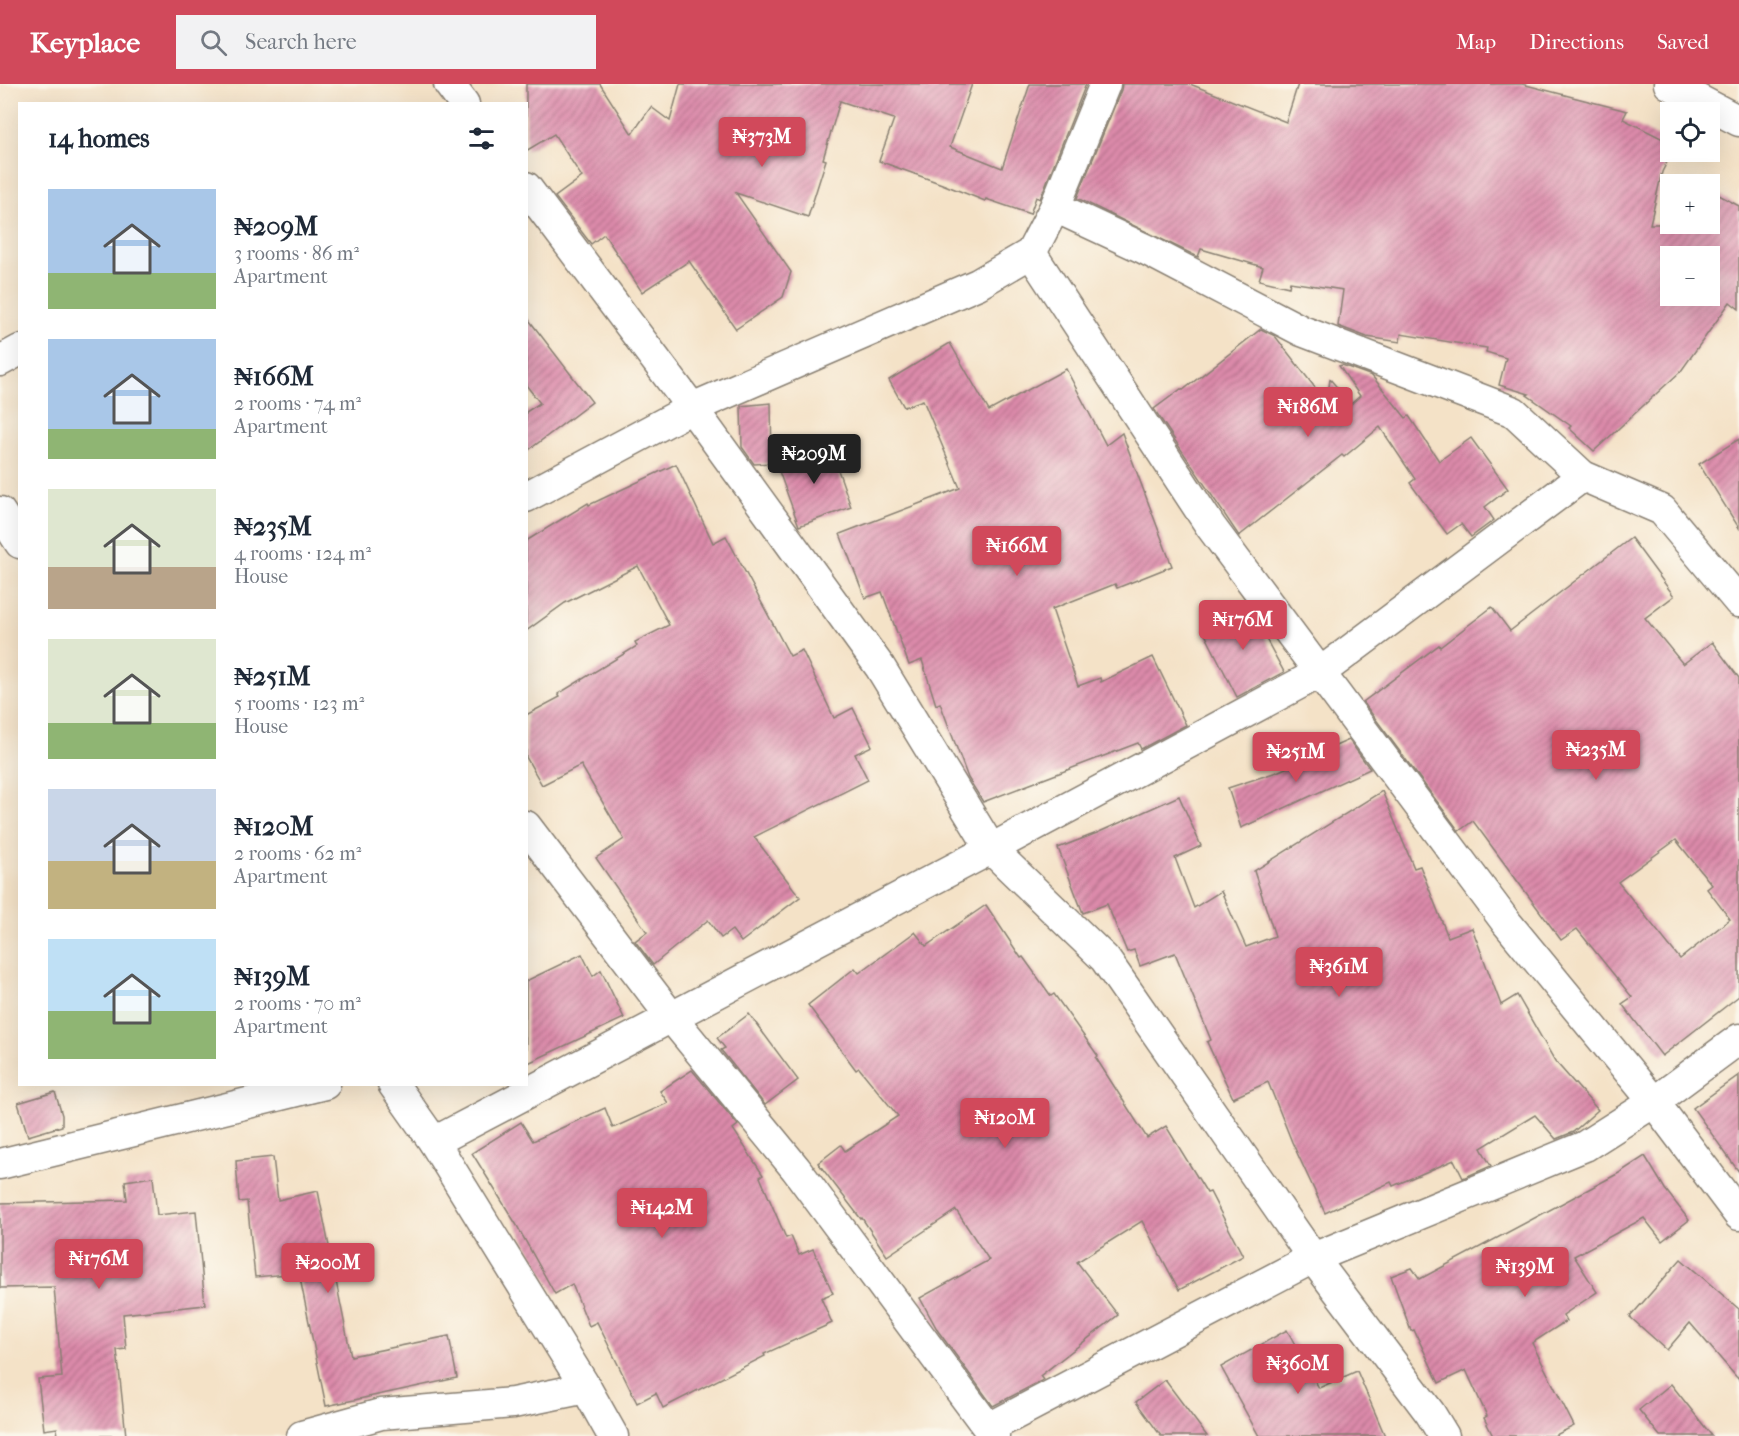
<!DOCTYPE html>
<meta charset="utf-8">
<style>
:root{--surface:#fff;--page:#f2f2f3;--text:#1f2937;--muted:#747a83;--accent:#d1495b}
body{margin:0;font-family:"IM FELL French Canon",serif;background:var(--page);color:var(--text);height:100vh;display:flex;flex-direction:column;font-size:22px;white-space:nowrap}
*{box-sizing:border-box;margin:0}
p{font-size:20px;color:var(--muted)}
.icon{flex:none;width:33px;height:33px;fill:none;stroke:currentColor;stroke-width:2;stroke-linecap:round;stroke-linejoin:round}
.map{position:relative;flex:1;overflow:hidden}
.details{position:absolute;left:18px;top:18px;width:510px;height:984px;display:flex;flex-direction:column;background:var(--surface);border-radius:0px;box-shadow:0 6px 24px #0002}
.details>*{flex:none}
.buttons{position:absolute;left:1660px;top:18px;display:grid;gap:12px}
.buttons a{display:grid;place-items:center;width:60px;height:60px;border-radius:0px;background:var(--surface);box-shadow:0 6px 24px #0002;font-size:30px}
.price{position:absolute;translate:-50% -51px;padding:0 14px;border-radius:6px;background:var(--accent);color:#fff;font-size:20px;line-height:39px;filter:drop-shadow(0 2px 3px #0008)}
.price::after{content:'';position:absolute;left:50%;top:36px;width:18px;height:14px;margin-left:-9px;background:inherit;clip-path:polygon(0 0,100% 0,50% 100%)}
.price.active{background:#222;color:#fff}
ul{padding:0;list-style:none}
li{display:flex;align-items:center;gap:18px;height:150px;padding:0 30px}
li span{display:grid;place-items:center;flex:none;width:168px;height:120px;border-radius:0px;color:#555}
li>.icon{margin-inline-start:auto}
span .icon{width:72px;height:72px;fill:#fffc;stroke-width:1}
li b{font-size:26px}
h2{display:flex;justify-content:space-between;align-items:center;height:72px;padding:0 30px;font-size:26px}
header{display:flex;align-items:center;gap:36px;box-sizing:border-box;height:84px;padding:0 30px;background:var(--accent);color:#fff}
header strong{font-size:28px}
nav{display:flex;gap:33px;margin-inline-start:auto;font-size:21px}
.search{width:420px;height:54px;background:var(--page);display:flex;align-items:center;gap:15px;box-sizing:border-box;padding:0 21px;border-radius:0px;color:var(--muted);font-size:22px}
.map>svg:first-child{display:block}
.building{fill:url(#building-hatch);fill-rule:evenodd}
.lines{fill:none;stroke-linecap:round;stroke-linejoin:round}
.street-casing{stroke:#887f72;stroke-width:33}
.street{stroke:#fff;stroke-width:30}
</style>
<header>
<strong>Keyplace</strong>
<div class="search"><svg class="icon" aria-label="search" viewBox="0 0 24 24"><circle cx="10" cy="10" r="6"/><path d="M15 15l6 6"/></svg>Search here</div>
<nav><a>Map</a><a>Directions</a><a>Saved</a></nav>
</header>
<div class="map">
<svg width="1739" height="1352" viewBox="0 0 1739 1352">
<defs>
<pattern id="building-hatch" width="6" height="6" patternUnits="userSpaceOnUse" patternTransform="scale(1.5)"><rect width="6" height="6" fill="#dc8aaa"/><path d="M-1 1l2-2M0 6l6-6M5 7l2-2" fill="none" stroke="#b2708a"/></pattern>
</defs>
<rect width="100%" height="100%" fill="#fbf7ec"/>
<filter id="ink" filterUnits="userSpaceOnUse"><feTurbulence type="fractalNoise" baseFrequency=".0167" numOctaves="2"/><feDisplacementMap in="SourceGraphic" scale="12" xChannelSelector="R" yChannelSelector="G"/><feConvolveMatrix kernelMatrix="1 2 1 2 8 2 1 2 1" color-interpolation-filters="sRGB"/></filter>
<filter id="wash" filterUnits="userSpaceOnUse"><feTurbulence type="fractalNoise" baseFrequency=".008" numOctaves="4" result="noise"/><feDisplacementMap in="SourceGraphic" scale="24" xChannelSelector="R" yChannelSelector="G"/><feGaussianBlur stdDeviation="1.35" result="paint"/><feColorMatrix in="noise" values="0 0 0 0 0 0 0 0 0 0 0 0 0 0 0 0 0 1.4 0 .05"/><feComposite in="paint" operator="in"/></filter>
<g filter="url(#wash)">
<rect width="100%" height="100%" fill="#f4e2c7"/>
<g id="blocks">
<g class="building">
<path d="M526,0H600L632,50L651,23L670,37L680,0H972L950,63L1002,84L1030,0H1086L1040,115L1036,113L1030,130L986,115L985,117L942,100L879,77L894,35L840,17L823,75L826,76L808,133L736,109L791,188L783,213L736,245L689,177L642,208L604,150L591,160L555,113L582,93L554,50L526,67Z"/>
<path d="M1122,0H1190L1286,38L1298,0H1522L1627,27L1623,35L1671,59L1672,68L1662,88L1650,140H1710V106L1739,122V225L1730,218L1681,287L1594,367L1569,344L1571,342L1527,311L1529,310L1499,301L1506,274L1486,268L1487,264L1401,250L1400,258L1367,253L1338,242L1343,206L1290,198L1289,203L1259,196L1263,183L1201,165L1198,173L1077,114L1121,6ZM1671,172H1710V212H1671Z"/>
<path d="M526,232L592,318L526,368V328L540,319L526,301Z"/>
<path d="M1261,245L1275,252L1327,319L1330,295L1351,320L1360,312L1339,282L1342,281L1372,292L1406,334L1409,332L1439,377L1471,354L1508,405L1485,423L1494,436L1471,453L1461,440L1447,450L1410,399L1415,395L1380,343L1344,373L1342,371L1239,452L1154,325L1181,305L1183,306Z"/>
<path d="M950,259L989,327L1066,285L1106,361L1122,349L1172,482L1117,504L1115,500L1052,525L1078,602L1100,594L1101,598L1153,573L1186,641L1141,665L1138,659L983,718L968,694L940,619L936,621L922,576L909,581L882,508L865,514L840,450L960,404L923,316L904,323L889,296Z"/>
<path d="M771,319L772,379L754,380L742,363L741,322Z"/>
<path d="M1739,355V444L1699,380Z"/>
<path d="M829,360L851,423L799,442L776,379Z"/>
<path d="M676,380L713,459L726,452L790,572L802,566L834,634L853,624L872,662L855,670L868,696L754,753L800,813L741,858L732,846L721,854L708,836L653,881L635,857L647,848L596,774L624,755L581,681L542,701L526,673V631L560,613L558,610L637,562L635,558L669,541L638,482L565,519L526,547V457L588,419L589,421Z"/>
<path d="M1631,454L1674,512L1645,534L1683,580L1712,558L1739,594V912L1662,972L1622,920L1632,913L1577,845L1561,856L1473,737L1459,747L1363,618L1439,561L1440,563L1492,523L1510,547ZM1676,756L1712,801L1707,805L1730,835L1680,875L1618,798Z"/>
<path d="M1248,522L1284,588L1237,613L1203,546Z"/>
<path d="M1349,656L1370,685L1241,744L1228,704L1277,688Z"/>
<path d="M1382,707L1414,784L1420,782L1448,853L1472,844L1501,921L1517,911L1555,977L1598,1026L1573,1048L1556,1055L1535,1031L1481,1064L1491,1082L1463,1094L1454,1076L1393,1102L1391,1098L1325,1129L1292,1058L1268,998L1233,1014L1207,958L1211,956L1175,869L1140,882L1134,866L1127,868L1107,820L1083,829L1058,764L1097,749L1179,712L1201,762L1175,774L1194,824L1221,807L1246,863L1275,852L1254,787Z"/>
<path d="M986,821L1021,874L1023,873L1051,912L1054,910L1098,972L1096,974L1147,1054L1166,1042L1207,1109L1210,1108L1243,1172L1179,1206L1142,1137L1077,1178L1118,1231L1040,1292L1043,1296L993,1322L938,1247L920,1214L989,1176L956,1126L887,1172L862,1134L861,1135L818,1079L841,1061L845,1067L898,1032L859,984L856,986L808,921L855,884L859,889L915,848L926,862Z"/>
<path d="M582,870L593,892L601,886L624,934L526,980V897Z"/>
<path d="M749,930L798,996L765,1021L721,966L725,964L717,954Z"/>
<path d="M692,986L738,1041L733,1045L763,1091L760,1093L786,1154L791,1152L799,1171L813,1165L833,1209L821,1214L832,1239L764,1270L765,1272L663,1324L656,1309L637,1319L597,1238L589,1242L572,1200L555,1210L516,1140L472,1069L521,1038L533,1057L605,1024L613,1044L668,1019L660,1007Z"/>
<path d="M1739,991V1088L1693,1024Z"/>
<path d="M55,1008L62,1031V1042L28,1052L18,1019Z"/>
<path d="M1645,1072L1665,1105L1689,1136L1662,1157L1644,1134L1574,1172L1597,1208L1563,1231L1566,1237L1532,1259L1574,1342L1554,1352H1493L1484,1334L1487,1332L1466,1286L1439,1299L1414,1246L1411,1247L1391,1192L1412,1184L1420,1195L1619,1089Z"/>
<path d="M273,1073L278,1116L318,1107L351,1272L449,1252L457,1294L326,1322L299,1189L255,1193L247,1117L239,1118L236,1077Z"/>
<path d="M153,1093L157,1131L196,1127L205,1221L123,1230L126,1265L117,1266L126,1352H58L57,1344L44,1346L38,1295L62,1293L54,1203L0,1204V1119L127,1116L125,1097Z"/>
<path d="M1681,1175L1739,1225V1296L1690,1239L1667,1266L1630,1233Z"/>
<path d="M1287,1246L1319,1304L1357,1287L1385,1352H1259L1221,1283Z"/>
<path d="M1165,1296L1207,1352H1161L1136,1318Z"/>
<path d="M1671,1300L1712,1352H1660L1639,1326Z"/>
</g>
</g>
</g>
<g filter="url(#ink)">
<use href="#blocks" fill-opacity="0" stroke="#887f72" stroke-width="1.5"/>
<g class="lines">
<defs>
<g id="street">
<path d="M449,0L464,20"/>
<path d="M1669,0L1739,37"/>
<path d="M526,103L692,324L880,583L991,765L1105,875L1313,1174L1430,1329L1444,1352"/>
<path d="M1055,123L1145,165L1302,247L1514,328L1583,392L1662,426L1739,518"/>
<path d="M1031,169L1211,443L1506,838L1654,1018L1739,1131"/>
<path d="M0,277L20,266"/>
<path d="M526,413L692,324L978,200L1031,169L1055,123L1105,0"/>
<path d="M0,428L20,459"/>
<path d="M526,742L672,934L796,1085L994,1352"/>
<path d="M393,1000L434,1058L586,1304L613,1352"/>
<path d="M434,1058L991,765L1321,588L1583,392"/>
<path d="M0,1080L325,1000"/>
<path d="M989,1344L1313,1174L1585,1062L1654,1018L1739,955"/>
<path d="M302,1352L381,1330L513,1319L586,1304"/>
</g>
</defs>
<use href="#street" class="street-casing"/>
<use href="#street" class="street"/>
</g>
</g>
</svg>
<div class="buttons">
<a><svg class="icon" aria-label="locate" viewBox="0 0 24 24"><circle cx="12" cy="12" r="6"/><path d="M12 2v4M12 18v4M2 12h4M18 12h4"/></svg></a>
<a>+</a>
<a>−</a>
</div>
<b class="price" style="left:762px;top:84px">₦373M</b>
<b class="price" style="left:1308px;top:354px">₦186M</b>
<b class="price active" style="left:814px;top:401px">₦209M</b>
<b class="price" style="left:1017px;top:493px">₦166M</b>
<b class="price" style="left:1243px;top:567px">₦176M</b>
<b class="price" style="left:1596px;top:697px">₦235M</b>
<b class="price" style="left:1296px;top:699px">₦251M</b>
<b class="price" style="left:1339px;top:914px">₦361M</b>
<b class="price" style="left:1005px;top:1065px">₦120M</b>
<b class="price" style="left:662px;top:1155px">₦142M</b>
<b class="price" style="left:99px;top:1206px">₦176M</b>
<b class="price" style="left:328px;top:1210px">₦200M</b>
<b class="price" style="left:1525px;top:1214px">₦139M</b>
<b class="price" style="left:1298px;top:1311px">₦360M</b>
<section class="details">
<h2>14 homes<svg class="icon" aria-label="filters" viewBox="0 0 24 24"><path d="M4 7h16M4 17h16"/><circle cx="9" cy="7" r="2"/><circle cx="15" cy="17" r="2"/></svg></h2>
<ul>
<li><span style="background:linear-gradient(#a9c7e8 70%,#8fb573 0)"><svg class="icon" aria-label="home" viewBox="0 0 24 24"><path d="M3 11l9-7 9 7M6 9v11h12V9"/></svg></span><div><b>₦209M</b><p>3 rooms · 86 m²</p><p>Apartment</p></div></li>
<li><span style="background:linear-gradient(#a9c7e8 75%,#8fb573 0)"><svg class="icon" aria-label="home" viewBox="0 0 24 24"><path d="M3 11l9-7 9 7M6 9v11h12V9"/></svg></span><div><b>₦166M</b><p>2 rooms · 74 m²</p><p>Apartment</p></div></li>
<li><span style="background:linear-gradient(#dfe7d0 65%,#b9a48a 0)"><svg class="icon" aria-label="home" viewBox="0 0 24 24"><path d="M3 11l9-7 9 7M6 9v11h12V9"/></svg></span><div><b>₦235M</b><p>4 rooms · 124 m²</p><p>House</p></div></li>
<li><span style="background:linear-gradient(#dfe7d0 70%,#8fb573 0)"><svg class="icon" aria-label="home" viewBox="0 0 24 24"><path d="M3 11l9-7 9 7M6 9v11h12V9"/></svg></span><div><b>₦251M</b><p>5 rooms · 123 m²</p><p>House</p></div></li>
<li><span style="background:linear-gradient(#c9d6e8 60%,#c2b280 0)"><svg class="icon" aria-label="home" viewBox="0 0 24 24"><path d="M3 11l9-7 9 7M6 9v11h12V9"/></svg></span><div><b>₦120M</b><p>2 rooms · 62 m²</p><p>Apartment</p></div></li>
<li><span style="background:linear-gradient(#bfe0f5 60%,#8fb573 0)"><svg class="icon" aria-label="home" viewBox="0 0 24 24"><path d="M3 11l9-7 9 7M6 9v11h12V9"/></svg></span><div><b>₦139M</b><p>2 rooms · 70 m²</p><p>Apartment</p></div></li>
</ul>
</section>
</div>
